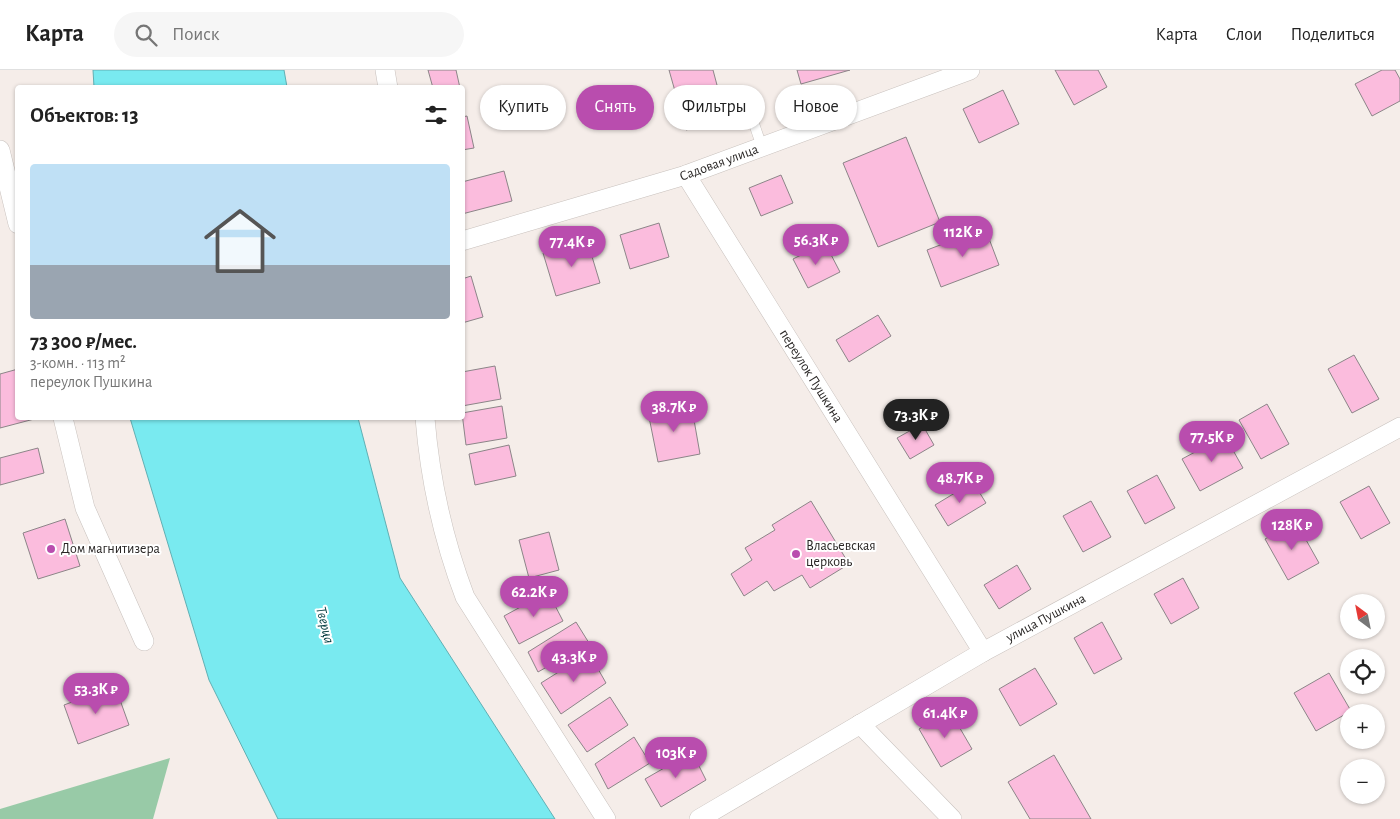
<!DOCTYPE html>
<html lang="ru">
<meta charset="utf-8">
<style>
:root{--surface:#fff;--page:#f6f6f6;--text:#222;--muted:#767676;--line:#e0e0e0;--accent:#b94dae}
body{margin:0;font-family:"Alegreya Sans",sans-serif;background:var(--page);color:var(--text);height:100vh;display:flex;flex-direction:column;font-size:19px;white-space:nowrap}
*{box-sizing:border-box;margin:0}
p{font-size:16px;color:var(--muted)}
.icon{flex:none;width:28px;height:28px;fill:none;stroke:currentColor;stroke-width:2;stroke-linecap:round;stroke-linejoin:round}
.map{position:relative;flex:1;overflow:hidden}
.details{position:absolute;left:15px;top:15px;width:450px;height:335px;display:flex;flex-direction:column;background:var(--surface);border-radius:5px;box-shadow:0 1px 4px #0004}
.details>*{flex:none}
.top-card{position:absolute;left:480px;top:15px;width:475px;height:45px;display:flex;gap:10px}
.needle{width:32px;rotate:328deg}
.controls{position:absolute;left:1340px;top:524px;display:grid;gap:10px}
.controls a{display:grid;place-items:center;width:45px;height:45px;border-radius:50%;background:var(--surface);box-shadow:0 1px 4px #0004;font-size:25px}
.price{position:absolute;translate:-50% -42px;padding:0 11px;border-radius:18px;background:var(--accent);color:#fff;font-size:16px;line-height:32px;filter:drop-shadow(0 1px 2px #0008)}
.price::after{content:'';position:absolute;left:50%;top:30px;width:15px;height:11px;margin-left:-8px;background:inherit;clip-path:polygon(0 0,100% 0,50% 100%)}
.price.active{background:#222;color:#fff}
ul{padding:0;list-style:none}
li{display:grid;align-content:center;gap:10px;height:265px;padding:0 15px}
li span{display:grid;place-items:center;height:155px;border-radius:5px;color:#555}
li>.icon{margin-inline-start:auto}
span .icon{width:90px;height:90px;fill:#fffc;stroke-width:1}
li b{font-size:21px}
h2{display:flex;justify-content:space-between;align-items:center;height:60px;padding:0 15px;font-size:21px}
.tag{padding:0 18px;border-radius:22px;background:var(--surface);box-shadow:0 1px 4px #0004;font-size:18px;line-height:45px}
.tag.active{background:var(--accent);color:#fff}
header{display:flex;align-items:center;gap:30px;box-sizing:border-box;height:70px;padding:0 25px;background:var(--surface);border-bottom:1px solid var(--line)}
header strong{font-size:24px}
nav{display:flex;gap:28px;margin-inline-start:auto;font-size:18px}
.search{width:350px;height:45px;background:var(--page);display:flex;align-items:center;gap:12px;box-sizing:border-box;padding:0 18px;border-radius:28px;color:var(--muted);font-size:19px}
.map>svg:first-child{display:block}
.green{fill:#98caa7}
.water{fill:#79eaf0;stroke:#61afb3}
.building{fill:#fbbcdd;stroke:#8c8588}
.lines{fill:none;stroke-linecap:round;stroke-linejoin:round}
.lane-casing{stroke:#c8c1bd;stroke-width:11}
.street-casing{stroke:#c8c1bd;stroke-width:20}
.lane{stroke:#fff;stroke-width:10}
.street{stroke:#fff;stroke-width:19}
.poi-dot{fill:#b94dae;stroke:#fff;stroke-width:2}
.labels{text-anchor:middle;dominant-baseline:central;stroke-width:4;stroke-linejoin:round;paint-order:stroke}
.street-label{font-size:14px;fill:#292625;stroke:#fff}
.poi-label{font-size:14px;fill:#292625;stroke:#fff;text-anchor:start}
.water-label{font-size:15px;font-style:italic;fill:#0b4144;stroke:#fff}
</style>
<header>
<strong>Карта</strong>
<div class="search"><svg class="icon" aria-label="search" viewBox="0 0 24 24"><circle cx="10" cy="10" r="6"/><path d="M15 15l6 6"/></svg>Поиск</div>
<nav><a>Карта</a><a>Слои</a><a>Поделиться</a></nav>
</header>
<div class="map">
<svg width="1400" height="749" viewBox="0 0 1400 749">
<rect width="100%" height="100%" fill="#f5ede9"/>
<path class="green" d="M170,688L153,749H0V739Z"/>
<g class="water">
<path d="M93,0H284L287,17H94Z"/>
<path d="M130,348H358L400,508L555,749H278L209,610Z"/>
</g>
<g class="building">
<path d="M428,0H456L460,18H433Z"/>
<path d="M669,0H713L726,49L686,60Z"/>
<path d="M797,0H850L801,14Z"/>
<path d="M1055,0H1098L1107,17L1074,35Z"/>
<path d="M1382,0H1395L1400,9V31L1372,46L1355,14Z"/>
<path d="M1003,20L1019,54L979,73L963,39Z"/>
<path d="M467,46L474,78L462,80V47Z"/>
<path d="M906,67L940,152L878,177L843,93Z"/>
<path d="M504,101L512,131L462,144V112Z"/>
<path d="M781,105L793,133L761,146L749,118Z"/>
<path d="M659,153L669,187L630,199L620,165Z"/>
<path d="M985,158L999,195L941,217L927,180Z"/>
<path d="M587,170L600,213L556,226L543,183Z"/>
<path d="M825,173L840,202L808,218L793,189Z"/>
<path d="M471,206L483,247L462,253V209Z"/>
<path d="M878,245L891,266L849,292L836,270Z"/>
<path d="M1354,285L1379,329L1352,343L1328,299Z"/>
<path d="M495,296L501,329L462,336V302Z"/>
<path d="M18,299V348H38L0,358V304Z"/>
<path d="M691,333L700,384L658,392L648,342Z"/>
<path d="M1267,334L1289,374L1261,389L1239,350Z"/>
<path d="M502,336L507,368L466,375L462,343Z"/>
<path d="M922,354L934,375L910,389L897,368Z"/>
<path d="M1225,366L1243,398L1200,421L1182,389Z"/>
<path d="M509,375L516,406L475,415L469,384Z"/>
<path d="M38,378L44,403L0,415V388Z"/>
<path d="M1157,405L1175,438L1145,454L1127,421Z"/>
<path d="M973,412L986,433L948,456L935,435Z"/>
<path d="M1369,416L1390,453L1361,469L1340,432Z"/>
<path d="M811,431L849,494L810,518L802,505L774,521L767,511L744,526L731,504L752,490L745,478L775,460L772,455Z"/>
<path d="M1091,431L1111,467L1083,482L1063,446Z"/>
<path d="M65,449L80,496L38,509L23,463Z"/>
<path d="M1296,452L1319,493L1288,510L1265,469Z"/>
<path d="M549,462L559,500L529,508L519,470Z"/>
<path d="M1017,495L1031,519L999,539L984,515Z"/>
<path d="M1183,508L1199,538L1171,554L1154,524Z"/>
<path d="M548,522L563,551L519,574L504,546Z"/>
<path d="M576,552L589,573L538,602L528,582Z"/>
<path d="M1102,552L1122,589L1094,604L1074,568Z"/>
<path d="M589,583L606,613L561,644L541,613Z"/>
<path d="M1035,598L1057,634L1020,656L999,619Z"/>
<path d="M1329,603L1351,641L1316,661L1294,623Z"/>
<path d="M115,616L129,655L78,674L64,635Z"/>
<path d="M610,627L628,655L587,682L568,655Z"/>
<path d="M950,641L972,679L941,697L919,659Z"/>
<path d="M634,667L650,693L608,719L595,694Z"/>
<path d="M692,682L706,710L661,737L645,709Z"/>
<path d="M1054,685L1091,749H1030L1008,712Z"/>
</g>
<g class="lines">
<defs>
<path id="lane" d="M751,45L762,77"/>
<g id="street">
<path d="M385,0L388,18"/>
<path d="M0,80L18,154"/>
<path d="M686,105L983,582"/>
<path d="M462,171L686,105L970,0"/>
<path d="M63,348L85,438L144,571"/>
<path d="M425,348C430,410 443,469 465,527L606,749"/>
<path d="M860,654L952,749"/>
<path d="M699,749L983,582L1400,357"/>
</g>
</defs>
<use href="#lane" class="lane-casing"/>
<use href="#street" class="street-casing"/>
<use href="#lane" class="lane"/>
<use href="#street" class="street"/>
</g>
<g class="poi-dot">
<circle cx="51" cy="479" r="5"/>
<circle cx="796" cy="484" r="5"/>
</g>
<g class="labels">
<g class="street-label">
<text transform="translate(719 93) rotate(-20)">Садовая улица</text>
<text transform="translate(811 306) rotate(58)">переулок Пушкина</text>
<text transform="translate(1046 548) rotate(-28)">улица Пушкина</text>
</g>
<g class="poi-label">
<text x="806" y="476">Власьевская<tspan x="806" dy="16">церковь</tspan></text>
<text x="61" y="479">Дом магнитизера</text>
</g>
<g class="water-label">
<text transform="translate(325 555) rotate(76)">Тверца</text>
</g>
</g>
</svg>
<div class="controls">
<a><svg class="needle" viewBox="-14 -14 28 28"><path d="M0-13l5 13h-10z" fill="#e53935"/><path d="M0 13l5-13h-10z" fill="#767676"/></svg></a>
<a><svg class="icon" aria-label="locate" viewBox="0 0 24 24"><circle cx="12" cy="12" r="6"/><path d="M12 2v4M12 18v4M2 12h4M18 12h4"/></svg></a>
<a>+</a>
<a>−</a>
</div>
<b class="price" style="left:963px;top:188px">112K ₽</b>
<b class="price" style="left:816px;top:196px">56.3K ₽</b>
<b class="price" style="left:572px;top:198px">77.4K ₽</b>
<b class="price" style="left:674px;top:363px">38.7K ₽</b>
<b class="price active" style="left:916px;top:371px">73.3K ₽</b>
<b class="price" style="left:1212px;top:393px">77.5K ₽</b>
<b class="price" style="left:960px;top:434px">48.7K ₽</b>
<b class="price" style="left:1292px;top:481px">128K ₽</b>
<b class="price" style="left:534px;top:548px">62.2K ₽</b>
<b class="price" style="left:574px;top:613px">43.3K ₽</b>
<b class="price" style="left:96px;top:645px">53.3K ₽</b>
<b class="price" style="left:945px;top:669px">61.4K ₽</b>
<b class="price" style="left:676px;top:709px">103K ₽</b>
<div class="top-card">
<a class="tag">Купить</a>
<a class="tag active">Снять</a>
<a class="tag">Фильтры</a>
<a class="tag">Новое</a>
</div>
<section class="details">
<h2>Объектов: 13<svg class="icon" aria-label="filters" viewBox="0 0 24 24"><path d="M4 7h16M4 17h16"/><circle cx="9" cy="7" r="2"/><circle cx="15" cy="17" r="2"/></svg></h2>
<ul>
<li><span style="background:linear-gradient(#bfe0f5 65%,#9aa5b1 0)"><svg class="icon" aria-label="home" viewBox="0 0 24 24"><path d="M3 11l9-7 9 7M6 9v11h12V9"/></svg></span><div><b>73 300 ₽/мес.</b><p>3-комн. · 113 m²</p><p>переулок Пушкина</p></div></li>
</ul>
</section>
</div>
